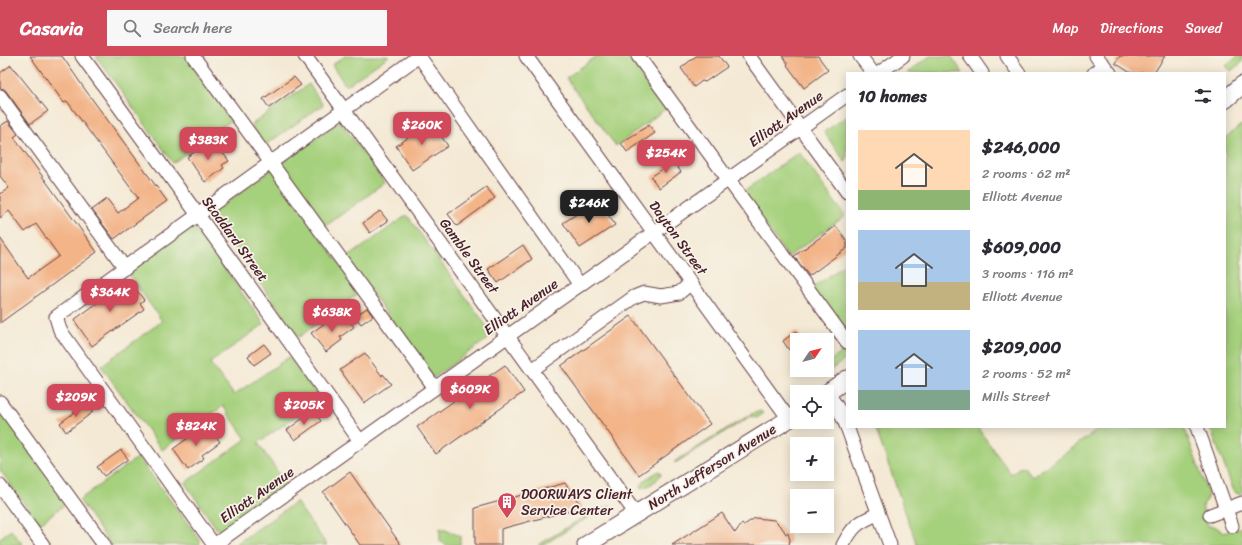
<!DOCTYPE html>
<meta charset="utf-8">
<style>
:root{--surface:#fff;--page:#f7f7f7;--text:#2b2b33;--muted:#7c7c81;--accent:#d1495b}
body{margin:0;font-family:Sriracha,sans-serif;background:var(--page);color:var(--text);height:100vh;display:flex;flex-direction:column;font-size:15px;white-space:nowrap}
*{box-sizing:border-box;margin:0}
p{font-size:13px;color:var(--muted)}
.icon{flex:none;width:22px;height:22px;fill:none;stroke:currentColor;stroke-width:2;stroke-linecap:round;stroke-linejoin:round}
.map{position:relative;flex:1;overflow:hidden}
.sheet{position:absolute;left:846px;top:16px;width:380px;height:356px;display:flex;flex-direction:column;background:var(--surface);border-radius:0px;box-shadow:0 2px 10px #0003}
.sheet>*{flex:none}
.needle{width:26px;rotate:55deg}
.buttons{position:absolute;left:790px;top:277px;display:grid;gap:8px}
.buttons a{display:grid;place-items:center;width:44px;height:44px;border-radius:0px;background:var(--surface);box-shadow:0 2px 10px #0003;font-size:20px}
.price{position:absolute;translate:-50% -34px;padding:0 9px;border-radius:8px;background:var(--accent);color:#fff;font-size:13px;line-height:26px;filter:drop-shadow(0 1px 2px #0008)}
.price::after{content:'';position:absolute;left:50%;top:24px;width:12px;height:9px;margin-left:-6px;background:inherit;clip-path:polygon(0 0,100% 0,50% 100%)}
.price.on{background:#222;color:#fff}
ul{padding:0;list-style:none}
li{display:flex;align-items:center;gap:12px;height:100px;padding:0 12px}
li span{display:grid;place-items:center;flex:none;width:112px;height:80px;border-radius:0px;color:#555}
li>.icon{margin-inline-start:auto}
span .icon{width:48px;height:48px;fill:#fffc;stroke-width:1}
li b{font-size:17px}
h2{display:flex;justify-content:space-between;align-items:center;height:48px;padding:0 12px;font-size:17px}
header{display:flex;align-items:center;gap:24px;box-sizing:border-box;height:56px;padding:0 20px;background:var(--accent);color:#fff}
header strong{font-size:19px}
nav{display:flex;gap:22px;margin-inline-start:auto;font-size:14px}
.search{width:280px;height:36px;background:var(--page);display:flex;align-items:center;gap:10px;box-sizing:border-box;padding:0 14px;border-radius:0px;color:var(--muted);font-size:15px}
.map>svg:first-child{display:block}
.green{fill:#a5d07c;stroke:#787854}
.building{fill:#f3b488}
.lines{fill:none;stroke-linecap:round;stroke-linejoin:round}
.minor-casing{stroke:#643d44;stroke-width:15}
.major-casing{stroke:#643d44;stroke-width:19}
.minor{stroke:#fff;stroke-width:13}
.major{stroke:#fff;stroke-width:17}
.labels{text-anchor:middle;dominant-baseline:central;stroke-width:3.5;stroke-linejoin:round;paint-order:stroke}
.street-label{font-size:14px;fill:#4a1f2b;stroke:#f7f3e8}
.poi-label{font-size:14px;fill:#4a1f2b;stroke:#f7f3e8;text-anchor:start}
</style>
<header>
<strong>Casavia</strong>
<div class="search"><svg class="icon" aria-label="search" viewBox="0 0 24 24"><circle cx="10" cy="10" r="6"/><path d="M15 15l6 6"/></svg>Search here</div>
<nav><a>Map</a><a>Directions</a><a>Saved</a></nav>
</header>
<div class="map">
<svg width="1242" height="489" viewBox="0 0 1242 489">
<rect width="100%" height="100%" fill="#f7f3e8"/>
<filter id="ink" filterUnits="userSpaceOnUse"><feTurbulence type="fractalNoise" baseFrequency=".025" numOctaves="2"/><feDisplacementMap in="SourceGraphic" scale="8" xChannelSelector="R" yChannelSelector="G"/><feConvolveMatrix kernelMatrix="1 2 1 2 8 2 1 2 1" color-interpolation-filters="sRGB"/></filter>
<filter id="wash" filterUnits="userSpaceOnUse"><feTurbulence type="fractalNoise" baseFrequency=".012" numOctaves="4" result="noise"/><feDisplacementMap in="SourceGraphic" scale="16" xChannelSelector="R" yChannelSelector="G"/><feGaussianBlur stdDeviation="0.9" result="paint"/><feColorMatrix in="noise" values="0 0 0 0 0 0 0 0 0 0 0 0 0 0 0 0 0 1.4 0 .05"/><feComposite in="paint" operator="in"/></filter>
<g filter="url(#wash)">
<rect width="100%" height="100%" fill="#f4e9d4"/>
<g class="green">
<path d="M96,0H188L233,63L173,107Z"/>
<path d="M345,0H389L346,30L332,9Z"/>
<path d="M597,0H630L668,51L616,90L566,22Z"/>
<path d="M930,0H951L963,17H907Z"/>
<path d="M1238,0H1242V6L1231,15L1226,10Z"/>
<path d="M309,28L323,49L265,89L251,69Z"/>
<path d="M847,60V104L845,106L824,76Z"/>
<path d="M339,66L342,68L385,127L324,171L279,109L335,68Z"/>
<path d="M1241,69L1242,70V439L1236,437L1233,433L1210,371H1225V82Z"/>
<path d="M799,96L845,160L788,201L742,137Z"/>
<path d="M272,113L360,236L299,281L214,162L213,159L215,155Z"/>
<path d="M407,159L493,279L433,322L347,202Z"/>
<path d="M192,172L197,174L264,268L210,307L234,339L289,301L320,343L258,387L286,428L221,475L216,472L185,427L246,383L223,350L162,394L101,310L162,265L128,217L187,174Z"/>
<path d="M847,207V281L811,233Z"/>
<path d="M847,293V302L832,313L827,312V307Z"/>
<path d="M0,352L68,446L39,468L0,414Z"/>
<path d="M761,355L763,357L757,362L751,360L677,406H674L751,358Z"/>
<path d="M875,371H977L1011,418L1020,411H1024L1032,421L1099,373V371H1184L1208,437L1206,446L1202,450L1208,470C1214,469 1219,472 1223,477L1242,471V489H917Z"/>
<path d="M138,401L200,484V487L199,489H111L79,444Z"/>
<path d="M659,415L661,418C657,425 649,431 641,432V430L646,423Z"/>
<path d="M296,446L327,489H237L236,488Z"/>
<path d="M611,449L605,457L604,455L595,457L543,489H538L597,453H602Z"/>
<path d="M440,472L460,480V489H446L440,485Z"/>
<path d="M11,474L23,489H0V482Z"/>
</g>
<g id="blocks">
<g class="building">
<path d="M30,0H62L84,32L167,145L114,183L92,154L107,143L118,157L138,142L67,45L64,47Z"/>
<path d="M696,0H719L727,11L705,26L702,25L694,31L681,12Z"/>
<path d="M782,0H818L828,14L804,32L787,9L788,8Z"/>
<path d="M1120,0H1165L1154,17H1131L1115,7Z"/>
<path d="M11,9L48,55L30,68L6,35L4,33L0,32V17Z"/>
<path d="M294,21L301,29L269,52L263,43Z"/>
<path d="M8,65L18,78L14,81L97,196L0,267V182L28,222L59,200L36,168L25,176L9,155L0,162V138L9,132L0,120V70Z"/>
<path d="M431,66L448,90L412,114L396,90Z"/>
<path d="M649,69L655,77L627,96L621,87Z"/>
<path d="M213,84L229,105L222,109L224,112L205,126L187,101Z"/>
<path d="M673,105L681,116L659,132L651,121Z"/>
<path d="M486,131L495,142L457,170L448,158Z"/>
<path d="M598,144L615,169L580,192L563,167Z"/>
<path d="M380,155L388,165L370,177L363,167Z"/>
<path d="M836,170L847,185V192L809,220L794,200Z"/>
<path d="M523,189L532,203L498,227L488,213Z"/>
<path d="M129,224L144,244L140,247L144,253L92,290L74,264Z"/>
<path d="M367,252L373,260L361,268L355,260Z"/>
<path d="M344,258L354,271L340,281L342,284L326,296L311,277L328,265L331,268Z"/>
<path d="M631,260L710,368L639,419L561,310Z"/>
<path d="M796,275L803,284H797V288L789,294L783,285Z"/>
<path d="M264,288L271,297L254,309L248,300Z"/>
<path d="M365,297L382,320L383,318L391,328L364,347L340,314Z"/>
<path d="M505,309L524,336L436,398L417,371Z"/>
<path d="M86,348L93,356L66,376L60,367Z"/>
<path d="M313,355L321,365L295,384L287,374Z"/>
<path d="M207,368L220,386L202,399L204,402L188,414L173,393Z"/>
<path d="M121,394L128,403L104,420L97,411Z"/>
<path d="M350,416L401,489H360L323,436Z"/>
<path d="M565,427L582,451L501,473V489H475V452Z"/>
<path d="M722,457L735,477L742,467L744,469L755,462L774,464L783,473L786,478L788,477L790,484L789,489H672Z"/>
</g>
</g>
</g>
<g filter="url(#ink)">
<use href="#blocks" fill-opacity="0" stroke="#643d44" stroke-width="1"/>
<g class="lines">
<defs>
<g id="minor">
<path d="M82,0L233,207L360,385"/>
<path d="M193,0L435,332"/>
<path d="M305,0L636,458"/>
<path d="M419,0L580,229"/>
<path d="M526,0L789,363"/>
<path d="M638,0L847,286"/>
<path d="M749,0L847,136"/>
<path d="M860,0L873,17"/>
<path d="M970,0L982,17"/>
<path d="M1007,0L1019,17"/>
<path d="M1096,0L1110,17"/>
<path d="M879,17L903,0"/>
<path d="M1094,17L1104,9"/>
<path d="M0,40L125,212"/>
<path d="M532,314L634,241L644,237L661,240L679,237L691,227"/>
<path d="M828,337L839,354L847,371"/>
<path d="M0,346L104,489"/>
<path d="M847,371L890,489"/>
<path d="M1197,371L1232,470"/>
<path d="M0,430L43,489"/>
<path d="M1210,459L1242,447"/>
<path d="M214,489L847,39"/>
<path d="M214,489L60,274L56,261L419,0"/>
<path d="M843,489C853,470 858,466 878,458"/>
</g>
<g id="major">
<path d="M1225,44L1242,29"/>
<path d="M827,337L847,323"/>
<path d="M586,489L797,358"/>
</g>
</defs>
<use href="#minor" class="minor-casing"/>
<use href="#major" class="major-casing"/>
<use href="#minor" class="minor"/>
<use href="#major" class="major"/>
</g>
</g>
<defs>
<symbol id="building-pin" viewBox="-11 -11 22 30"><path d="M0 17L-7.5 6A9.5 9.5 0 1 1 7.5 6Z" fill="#d1495b" stroke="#f7f3e8"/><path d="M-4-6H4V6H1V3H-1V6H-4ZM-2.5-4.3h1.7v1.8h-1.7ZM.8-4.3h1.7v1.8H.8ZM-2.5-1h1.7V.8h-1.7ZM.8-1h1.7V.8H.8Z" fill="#fff"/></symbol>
</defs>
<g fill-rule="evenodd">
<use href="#building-pin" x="496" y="435" width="22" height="30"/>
</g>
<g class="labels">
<g class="street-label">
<text transform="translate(786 63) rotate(-35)">Elliott Avenue</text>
<text transform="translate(678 182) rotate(54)">Dayton Street</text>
<text transform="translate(235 183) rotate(54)">Stoddard Street</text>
<text transform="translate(469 200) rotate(54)">Gamble Street</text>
<text transform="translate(521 251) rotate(-35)">Elliott Avenue</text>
<text transform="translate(712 411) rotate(-32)">North Jefferson Avenue</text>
<text transform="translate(257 439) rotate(-35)">Elliott Avenue</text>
</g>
<g class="poi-label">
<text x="521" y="438">DOORWAYS Client<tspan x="521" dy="16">Service Center</tspan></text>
</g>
</g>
</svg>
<div class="buttons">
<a><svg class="needle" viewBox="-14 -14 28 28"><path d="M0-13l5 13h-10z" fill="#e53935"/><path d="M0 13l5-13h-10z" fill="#7c7c81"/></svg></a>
<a><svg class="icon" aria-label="locate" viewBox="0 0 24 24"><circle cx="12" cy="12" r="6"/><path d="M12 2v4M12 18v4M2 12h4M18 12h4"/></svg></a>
<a>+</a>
<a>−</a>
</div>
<b class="price" style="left:422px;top:90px">$260K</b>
<b class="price" style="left:208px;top:105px">$383K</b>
<b class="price" style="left:666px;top:118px">$254K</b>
<b class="price on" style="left:589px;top:168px">$246K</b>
<b class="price" style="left:110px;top:257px">$364K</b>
<b class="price" style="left:332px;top:277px">$638K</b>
<b class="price" style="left:470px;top:354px">$609K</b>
<b class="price" style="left:76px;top:362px">$209K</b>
<b class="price" style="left:304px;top:370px">$205K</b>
<b class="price" style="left:196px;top:391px">$824K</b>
<section class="sheet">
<h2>10 homes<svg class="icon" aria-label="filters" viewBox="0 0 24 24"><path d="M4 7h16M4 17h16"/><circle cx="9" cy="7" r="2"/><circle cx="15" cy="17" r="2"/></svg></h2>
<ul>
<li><span style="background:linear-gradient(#ffd9b3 75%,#8fb573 0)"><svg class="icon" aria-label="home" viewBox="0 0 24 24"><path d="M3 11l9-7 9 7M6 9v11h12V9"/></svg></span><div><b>$246,000</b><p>2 rooms · 62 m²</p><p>Elliott Avenue</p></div></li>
<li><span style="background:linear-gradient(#a9c7e8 65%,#c2b280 0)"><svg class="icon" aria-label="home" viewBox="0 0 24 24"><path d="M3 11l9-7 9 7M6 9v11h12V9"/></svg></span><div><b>$609,000</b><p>3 rooms · 116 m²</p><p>Elliott Avenue</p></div></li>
<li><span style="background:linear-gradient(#a9c7e8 75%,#7fa58c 0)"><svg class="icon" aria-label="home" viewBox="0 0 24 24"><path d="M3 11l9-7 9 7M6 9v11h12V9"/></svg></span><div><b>$209,000</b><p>2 rooms · 52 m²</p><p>Mills Street</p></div></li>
</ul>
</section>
</div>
